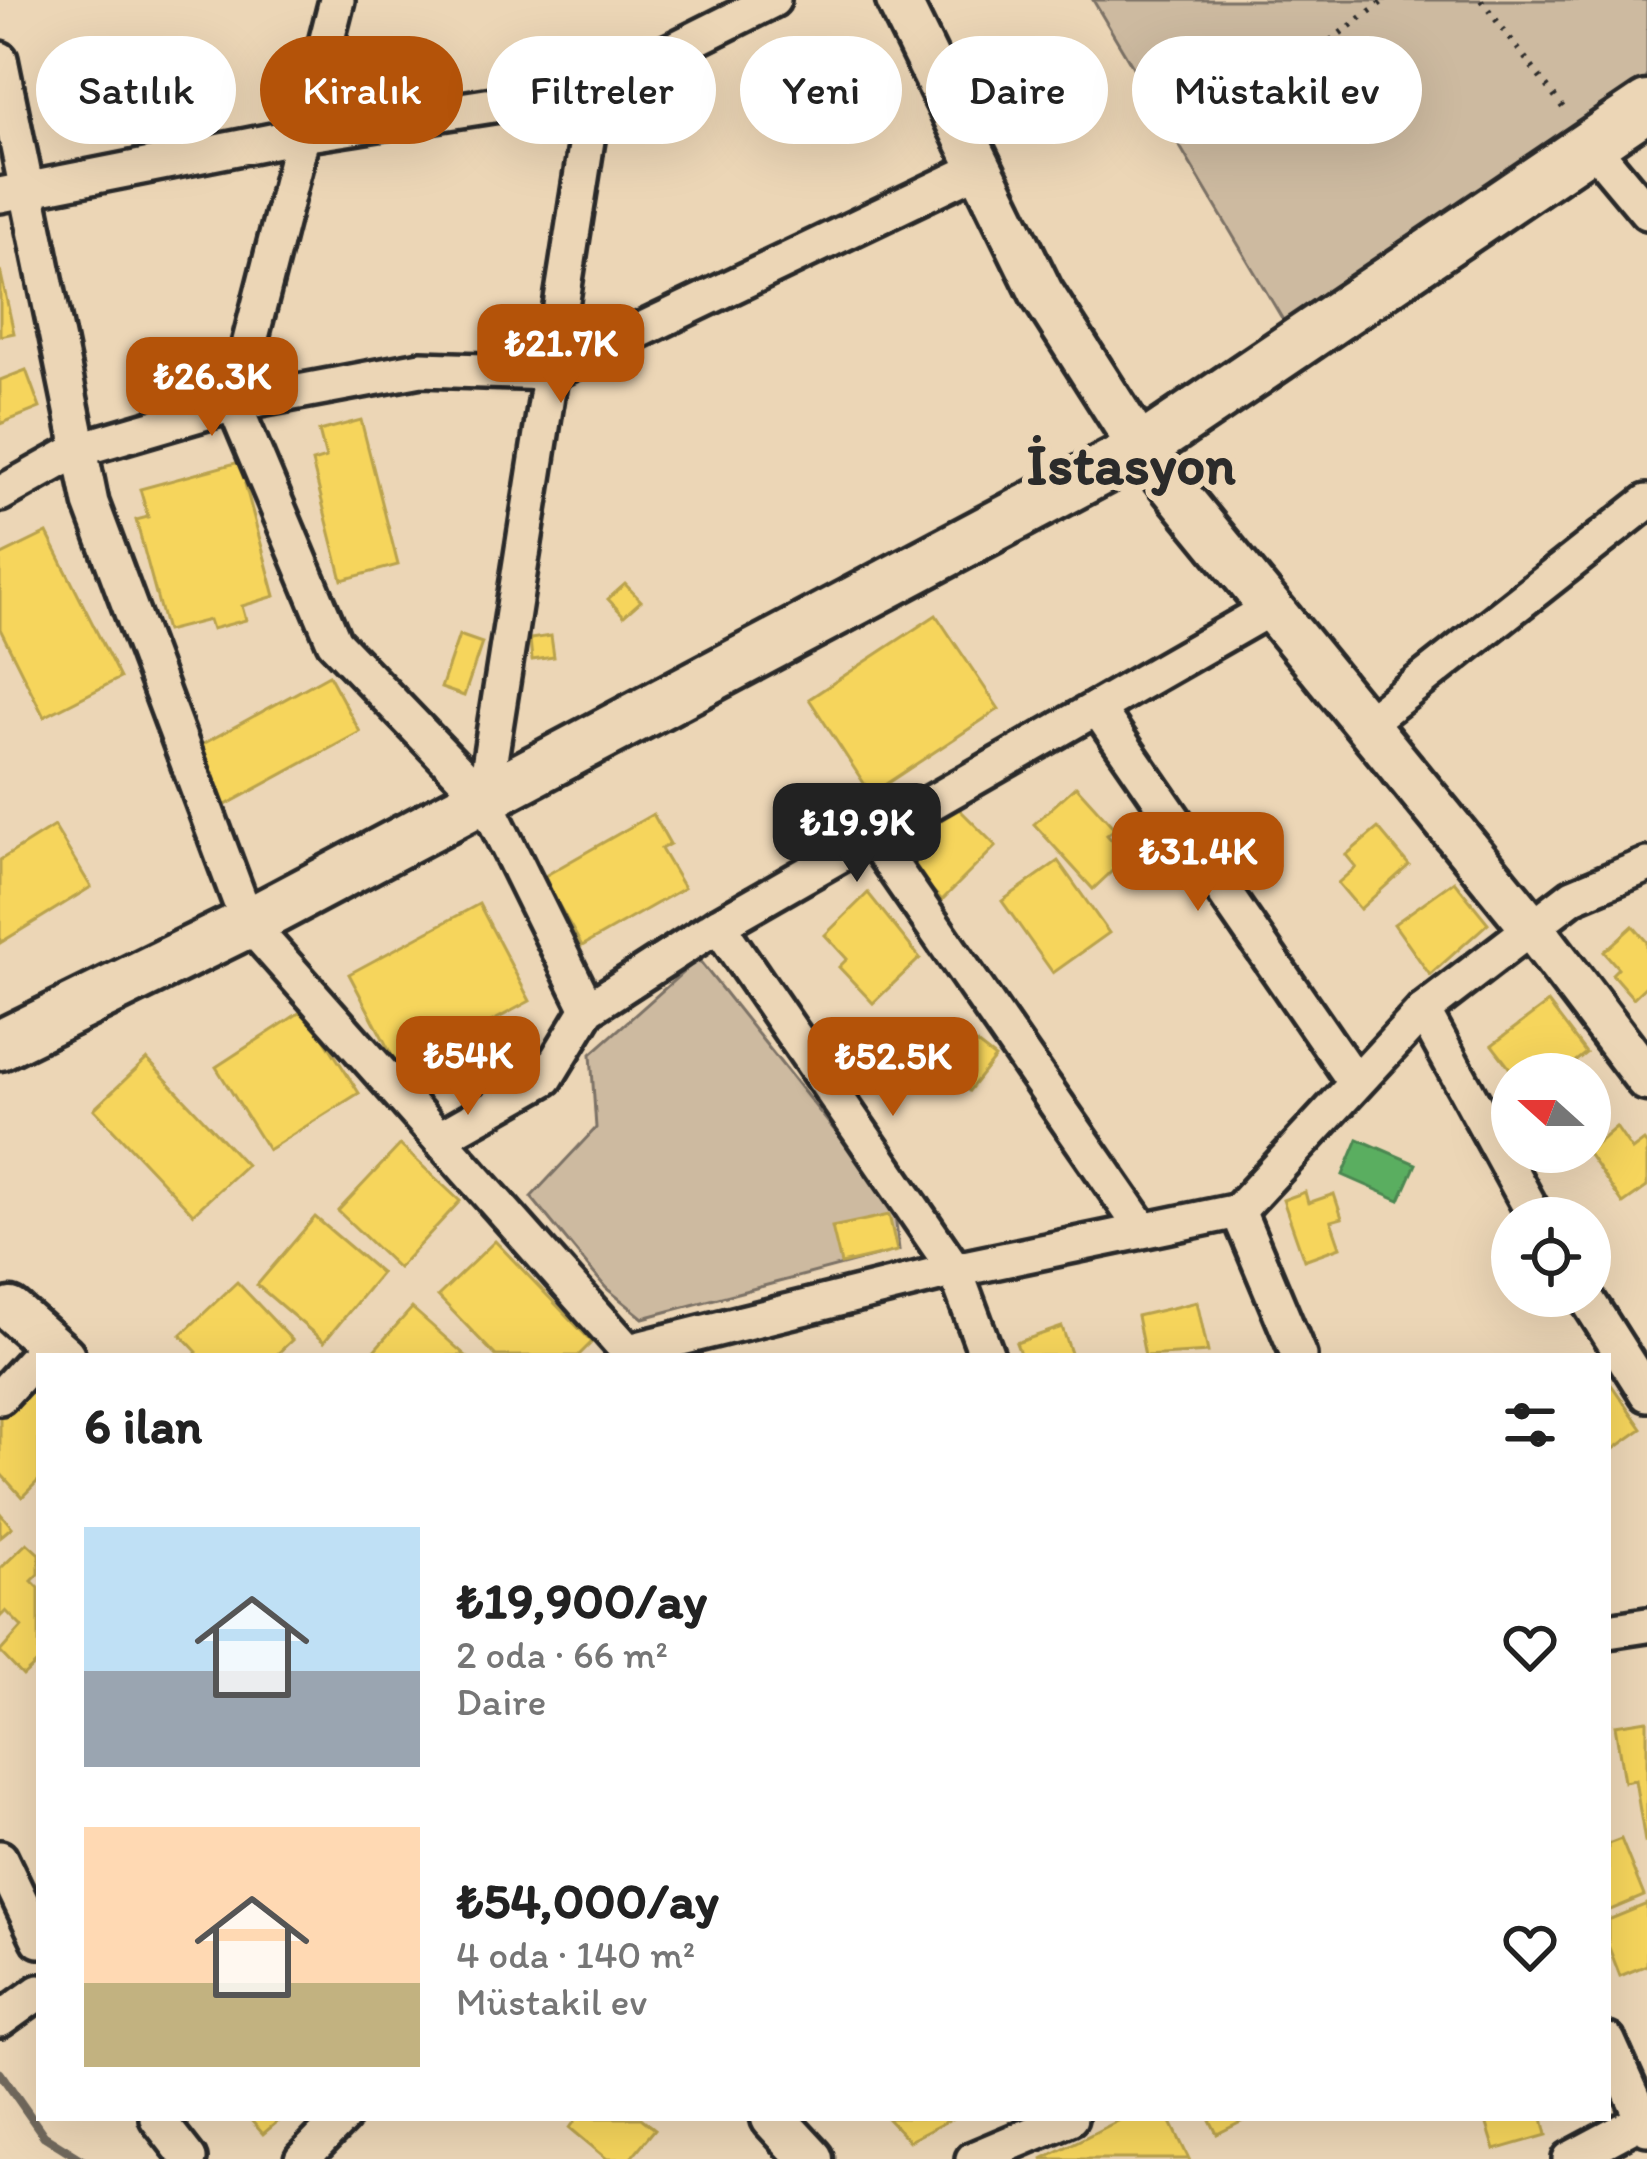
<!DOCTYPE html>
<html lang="tr">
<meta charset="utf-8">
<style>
:root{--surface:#fff;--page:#f6f6f6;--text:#222;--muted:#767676;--accent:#b45309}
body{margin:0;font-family:Itim,sans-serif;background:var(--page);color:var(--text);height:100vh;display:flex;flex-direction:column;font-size:45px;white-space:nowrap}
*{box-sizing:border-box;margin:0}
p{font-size:39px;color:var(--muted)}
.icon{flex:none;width:66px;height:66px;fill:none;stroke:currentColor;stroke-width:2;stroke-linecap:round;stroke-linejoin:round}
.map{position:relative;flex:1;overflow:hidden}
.details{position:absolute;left:36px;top:1353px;width:1575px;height:768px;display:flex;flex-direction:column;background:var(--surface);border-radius:0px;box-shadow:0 12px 48px #0002}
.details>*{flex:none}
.banner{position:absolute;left:36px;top:36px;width:1575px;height:108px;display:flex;gap:24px}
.needle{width:78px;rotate:291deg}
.fabs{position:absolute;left:1491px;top:1053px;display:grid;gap:24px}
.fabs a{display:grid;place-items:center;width:120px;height:120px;border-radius:50%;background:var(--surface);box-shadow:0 12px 48px #0002;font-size:60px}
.price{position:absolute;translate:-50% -102px;padding:0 27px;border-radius:24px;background:var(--accent);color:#fff;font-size:39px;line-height:78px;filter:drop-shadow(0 3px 6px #0008)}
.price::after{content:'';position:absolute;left:50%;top:72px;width:36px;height:27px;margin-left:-18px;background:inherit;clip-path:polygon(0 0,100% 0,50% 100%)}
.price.current{background:#222;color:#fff}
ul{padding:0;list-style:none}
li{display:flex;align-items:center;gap:36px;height:300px;padding:0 48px}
li span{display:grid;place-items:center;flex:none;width:336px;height:240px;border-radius:0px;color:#555}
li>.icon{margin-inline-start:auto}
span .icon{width:144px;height:144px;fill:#fffc;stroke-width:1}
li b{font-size:51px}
h2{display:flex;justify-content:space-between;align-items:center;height:144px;padding:0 48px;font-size:51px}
.chip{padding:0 42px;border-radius:54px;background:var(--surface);box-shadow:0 12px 48px #0002;font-size:42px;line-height:108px}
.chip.current{background:var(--accent);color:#fff}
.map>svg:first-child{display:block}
.green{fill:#cdbaa0;stroke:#7c7266;stroke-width:3}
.homes{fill:#f6d55c;stroke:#b9a24d;stroke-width:3}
.public{fill:#5aae61;stroke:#4c8751;stroke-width:3}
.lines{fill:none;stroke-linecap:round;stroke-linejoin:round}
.stream{stroke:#71695d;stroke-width:9}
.minor-casing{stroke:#2b2b2b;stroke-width:42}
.tertiary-casing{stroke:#2b2b2b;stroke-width:51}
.secondary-casing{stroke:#2b2b2b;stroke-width:57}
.path{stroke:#2b2b2b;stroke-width:6;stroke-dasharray:3 9;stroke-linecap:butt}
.minor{stroke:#ecd6b6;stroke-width:33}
.tertiary{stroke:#ecd6b6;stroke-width:42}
.secondary{stroke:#ecd6b6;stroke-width:48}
.labels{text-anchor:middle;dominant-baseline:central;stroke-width:12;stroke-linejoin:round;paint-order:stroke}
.district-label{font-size:57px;font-weight:bold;fill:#2b2b2b;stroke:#ecd6b6}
</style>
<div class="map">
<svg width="1647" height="2159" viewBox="0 0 1647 2159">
<rect width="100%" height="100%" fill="#ecd6b6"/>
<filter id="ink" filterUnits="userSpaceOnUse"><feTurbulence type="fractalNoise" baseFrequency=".00833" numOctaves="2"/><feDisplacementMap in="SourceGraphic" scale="24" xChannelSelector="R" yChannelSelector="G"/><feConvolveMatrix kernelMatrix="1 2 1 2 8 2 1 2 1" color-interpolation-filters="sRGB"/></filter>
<g filter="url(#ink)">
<g class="green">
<path d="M1093,0H1647V93L1286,325Z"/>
<path d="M698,959L894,1205L899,1250L643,1318L606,1288L531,1197L596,1128L591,1054Z"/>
</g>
<g class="homes">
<path d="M0,270L14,333L0,336Z"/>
<path d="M26,370L40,408L0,424V380Z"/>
<path d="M361,420L398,565L342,580L312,462L326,458L319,431Z"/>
<path d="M254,458L260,480L245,484L275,596L242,606L246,620L212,629L209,620L166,631L136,520L148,517L140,489Z"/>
<path d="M47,533L120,678L44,717L0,629V556Z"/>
<path d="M625,584L641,601L624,616L608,599Z"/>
<path d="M936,615L999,709L871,794L809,699Z"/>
<path d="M459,635L482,643L464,696L441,688Z"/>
<path d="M551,636L554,657L532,660L530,639Z"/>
<path d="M329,675L360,732L222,807L192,750Z"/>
<path d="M1076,786L1115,829L1107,835L1127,857L1093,889L1034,824Z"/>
<path d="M826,794L851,823L810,859L785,829Z"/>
<path d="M954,804L996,846L942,900L900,858Z"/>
<path d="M653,814L670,844L661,849L684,888L582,946L543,877Z"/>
<path d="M54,826L91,887L0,943V860Z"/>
<path d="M1378,828L1409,865L1360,909L1338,883L1356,867L1346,855Z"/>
<path d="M1058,861L1109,933L1053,973L1002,901Z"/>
<path d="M1454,881L1488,923L1430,975L1394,924Z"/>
<path d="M868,893L920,958L873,1003L839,967L847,959L825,935Z"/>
<path d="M479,904L530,1001L400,1071L349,974Z"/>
<path d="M1633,926L1647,942V985L1633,998L1612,974L1618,968L1604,952Z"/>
<path d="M1548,1003L1586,1053L1559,1074H1514L1492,1045Z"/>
<path d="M305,1009L359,1093L268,1150L216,1067Z"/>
<path d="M960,1031L995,1058L969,1091L946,1073L953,1064L942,1056Z"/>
<path d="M147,1059L246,1165L193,1214L94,1109Z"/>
<path d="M1616,1127L1632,1150L1644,1141L1647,1145V1187L1623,1204L1587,1152Z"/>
<path d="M400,1145L460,1201L398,1268L338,1211Z"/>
<path d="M1305,1192L1308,1203L1334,1194L1342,1218L1331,1221L1340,1247L1304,1260L1283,1200Z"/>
<path d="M889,1215L897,1251L841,1264L832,1227Z"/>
<path d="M315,1217L381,1273L324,1342L257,1285Z"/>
<path d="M495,1241L592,1342L578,1356H496L438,1296Z"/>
<path d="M237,1282L292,1340L275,1356H194L197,1352L181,1335Z"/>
<path d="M1197,1302L1208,1352L1145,1356L1137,1316Z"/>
<path d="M412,1308L466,1356H369Z"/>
<path d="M1062,1327L1072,1356H1021L1016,1343Z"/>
<path d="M1608,1380L1642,1429L1608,1453Z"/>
<path d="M32,1383L39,1390V1480L22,1497L0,1473V1413Z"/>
<path d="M0,1513L12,1527L0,1537Z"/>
<path d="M27,1543L39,1554V1574L32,1581L39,1588V1661L23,1676L0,1652L22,1627L6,1611L0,1617V1569Z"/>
<path d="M1647,1720V1841L1645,1842L1635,1780L1624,1782L1615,1725Z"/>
<path d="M1621,1839L1644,1896L1608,1911V1844Z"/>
<path d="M1647,1904V1965L1620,1976L1608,1945V1920Z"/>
<path d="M249,2118H282L263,2134Z"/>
<path d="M577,2118H641L655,2129L630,2159H607L570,2128Z"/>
<path d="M887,2118H953L909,2141Z"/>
<path d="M1124,2118H1169L1189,2159H1042Z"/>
<path d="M1209,2118H1249L1217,2134Z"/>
<path d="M1485,2118H1543L1547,2135L1495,2150Z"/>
</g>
<path class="public" d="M1358,1139L1416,1164L1400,1200L1343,1175Z"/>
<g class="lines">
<path class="stream" d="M0,2073L44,2136L81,2159"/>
<defs>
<g id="minor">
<path d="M337,0L234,404L334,642L484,798L588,1009"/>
<path d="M0,59L91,503L248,923L632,1356"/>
<path d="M1591,145L1647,212"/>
<path d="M0,195L302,135L595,89L773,0"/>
<path d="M0,494L80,449L234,404L421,369L551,373L980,168"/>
<path d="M1097,708L1355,1082"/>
<path d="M1366,724L1647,502"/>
<path d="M484,798L595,89"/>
<path d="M872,837L1142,1228"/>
<path d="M718,925L955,1270L987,1356"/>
<path d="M1423,1011L1536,1218"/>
<path d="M440,1138L546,1078L588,1009L718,925L1271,608"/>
<path d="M1238,1211L1299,1356"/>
<path d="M1585,1296L1647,1394"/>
<path d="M629,1351L955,1270L1238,1211L1423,1011L1573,896L1647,865"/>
<path d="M0,1397L50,1342"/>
<path d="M1608,1631L1647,1625"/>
<path d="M0,1858L39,1940"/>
<path d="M0,2020L39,1992"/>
<path d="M1608,2041L1647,2128"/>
<path d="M157,2118L189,2159"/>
<path d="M302,2159L342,2118"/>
<path d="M973,2159L1070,2118"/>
<path d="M1570,2159L1643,2120"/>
</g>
<g id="tertiary">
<path d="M898,0L1041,292L1141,449L1530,925L1647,1079"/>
<path d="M11,1310L63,1356"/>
<path d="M773,2118L811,2159"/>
</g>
<path id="secondary" d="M0,1045L248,923L1141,449L1647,106"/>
</defs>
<use href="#minor" class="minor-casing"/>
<use href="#tertiary" class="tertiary-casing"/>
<use href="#secondary" class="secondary-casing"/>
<g class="path">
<path d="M1481,0L1567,113"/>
<path d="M1272,45L1315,98"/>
<path d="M1292,69L1385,0"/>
</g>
<use href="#minor" class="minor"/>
<use href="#tertiary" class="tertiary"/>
<use href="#secondary" class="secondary"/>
</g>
</g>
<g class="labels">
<g class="district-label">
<text x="1131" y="464">İstasyon</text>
</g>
</g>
</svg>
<div class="fabs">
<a><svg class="needle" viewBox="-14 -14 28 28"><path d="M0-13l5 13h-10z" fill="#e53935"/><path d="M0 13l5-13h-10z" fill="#767676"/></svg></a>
<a><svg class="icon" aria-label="locate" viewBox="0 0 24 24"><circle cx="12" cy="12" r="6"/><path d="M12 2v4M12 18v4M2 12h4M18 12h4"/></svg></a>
</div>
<b class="price" style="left:561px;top:406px">₺21.7K</b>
<b class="price" style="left:212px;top:439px">₺26.3K</b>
<b class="price current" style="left:857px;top:885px">₺19.9K</b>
<b class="price" style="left:1198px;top:914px">₺31.4K</b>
<b class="price" style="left:468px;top:1118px">₺54K</b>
<b class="price" style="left:893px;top:1119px">₺52.5K</b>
<div class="banner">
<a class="chip">Satılık</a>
<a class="chip current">Kiralık</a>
<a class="chip">Filtreler</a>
<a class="chip">Yeni</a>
<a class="chip">Daire</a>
<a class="chip">Müstakil ev</a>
</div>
<section class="details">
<h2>6 ilan<svg class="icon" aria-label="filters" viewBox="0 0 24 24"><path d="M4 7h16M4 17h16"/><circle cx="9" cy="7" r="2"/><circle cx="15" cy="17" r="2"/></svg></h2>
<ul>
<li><span style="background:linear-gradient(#bfe0f5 60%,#9aa5b1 0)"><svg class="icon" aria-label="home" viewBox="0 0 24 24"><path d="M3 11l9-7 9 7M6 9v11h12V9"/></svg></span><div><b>₺19,900/ay</b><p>2 oda · 66 m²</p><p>Daire</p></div><svg class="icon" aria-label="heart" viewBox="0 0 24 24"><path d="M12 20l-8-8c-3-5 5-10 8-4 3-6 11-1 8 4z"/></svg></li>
<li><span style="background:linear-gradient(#ffd9b3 65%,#c2b280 0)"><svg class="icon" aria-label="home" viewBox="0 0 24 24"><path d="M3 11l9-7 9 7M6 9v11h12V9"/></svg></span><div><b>₺54,000/ay</b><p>4 oda · 140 m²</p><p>Müstakil ev</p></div><svg class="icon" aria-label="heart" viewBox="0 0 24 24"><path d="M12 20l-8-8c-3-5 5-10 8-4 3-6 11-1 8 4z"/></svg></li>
</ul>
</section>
</div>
